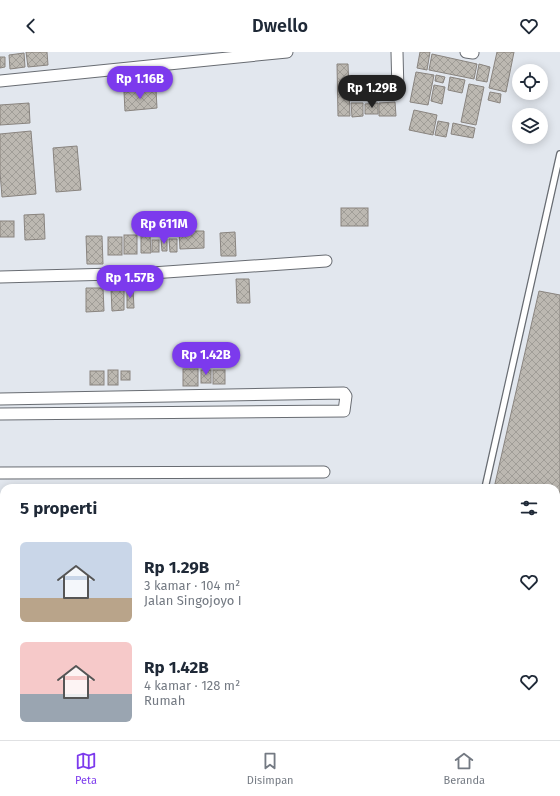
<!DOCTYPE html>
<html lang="id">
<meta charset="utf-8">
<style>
:root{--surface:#fff;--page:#f2f2f3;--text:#1f2937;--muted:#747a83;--line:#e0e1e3;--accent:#7c3aed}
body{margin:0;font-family:"Fira Sans",sans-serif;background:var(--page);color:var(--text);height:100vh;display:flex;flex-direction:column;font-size:15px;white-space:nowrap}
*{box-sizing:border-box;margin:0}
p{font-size:13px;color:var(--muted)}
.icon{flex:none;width:22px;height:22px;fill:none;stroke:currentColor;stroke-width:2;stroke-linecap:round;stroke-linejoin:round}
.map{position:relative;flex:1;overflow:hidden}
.sheet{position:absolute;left:0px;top:432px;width:560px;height:256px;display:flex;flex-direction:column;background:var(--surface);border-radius:12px 12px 0 0;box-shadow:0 2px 10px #0003}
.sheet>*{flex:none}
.fabs{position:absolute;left:512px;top:12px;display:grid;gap:8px}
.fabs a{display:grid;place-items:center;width:36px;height:36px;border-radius:50%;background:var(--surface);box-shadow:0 2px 10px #0003;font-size:20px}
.price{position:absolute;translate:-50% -34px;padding:0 9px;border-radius:14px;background:var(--accent);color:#fff;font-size:13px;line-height:26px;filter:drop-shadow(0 1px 2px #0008)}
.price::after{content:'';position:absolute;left:50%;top:24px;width:12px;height:9px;margin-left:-6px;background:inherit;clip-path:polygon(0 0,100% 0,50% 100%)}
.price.selected{background:#222;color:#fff}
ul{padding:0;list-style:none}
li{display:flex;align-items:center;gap:12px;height:100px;padding:0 20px}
li span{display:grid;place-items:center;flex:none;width:112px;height:80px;border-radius:6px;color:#555}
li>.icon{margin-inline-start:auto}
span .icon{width:48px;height:48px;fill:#fffc;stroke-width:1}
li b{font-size:17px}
h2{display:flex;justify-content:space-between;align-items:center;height:48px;padding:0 20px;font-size:17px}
header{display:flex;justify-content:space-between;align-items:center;height:52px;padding:0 20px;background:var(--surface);font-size:18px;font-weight:600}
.tabs{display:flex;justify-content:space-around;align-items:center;height:56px;border-top:1px solid var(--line);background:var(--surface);font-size:11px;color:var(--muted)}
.tabs a{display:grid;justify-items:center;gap:2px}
.tabs .selected{color:var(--accent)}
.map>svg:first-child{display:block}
.building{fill:url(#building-cross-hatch);stroke:#89847f}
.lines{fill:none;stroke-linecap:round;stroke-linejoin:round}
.service-casing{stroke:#686c72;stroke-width:8}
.minor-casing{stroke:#686c72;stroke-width:13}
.service{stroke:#fff;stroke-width:5.5}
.minor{stroke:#fff;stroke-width:11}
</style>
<header><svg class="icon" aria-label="back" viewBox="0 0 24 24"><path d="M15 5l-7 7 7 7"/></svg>Dwello<svg class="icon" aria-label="heart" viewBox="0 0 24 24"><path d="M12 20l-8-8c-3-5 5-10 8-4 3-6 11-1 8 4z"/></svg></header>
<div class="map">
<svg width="560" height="688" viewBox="0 0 560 688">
<defs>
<pattern id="building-cross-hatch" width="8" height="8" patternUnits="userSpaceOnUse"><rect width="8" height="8" fill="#bcb8b1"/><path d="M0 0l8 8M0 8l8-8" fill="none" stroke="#a09d97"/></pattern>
</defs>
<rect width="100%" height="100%" fill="#e2e7ee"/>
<g class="building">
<path d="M26,0H47L48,13L28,15Z"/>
<path d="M420,0H430L427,18L417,16Z"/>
<path d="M497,0H514L506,40L489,36Z"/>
<path d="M24,1L25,15L10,17L9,3Z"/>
<path d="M432,2L477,12L474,27L429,18Z"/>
<path d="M0,5H5V15L0,16Z"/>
<path d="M337,12H348L350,64H338Z"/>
<path d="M479,12L490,15L487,30L476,28Z"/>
<path d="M416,20L434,23L428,53L410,50Z"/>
<path d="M436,23L445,25L443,31L435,29Z"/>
<path d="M450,25L465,28L462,41L448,38Z"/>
<path d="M469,32L484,35L476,73L461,70Z"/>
<path d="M434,33L445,35L442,52L431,49Z"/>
<path d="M156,38L157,56L125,59L124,40Z"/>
<path d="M490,40L501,42L500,51L488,48Z"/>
<path d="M395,50L396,64H379V51Z"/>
<path d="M29,51L30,71L0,73V53Z"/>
<path d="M351,51H363V64L352,65Z"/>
<path d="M378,51V62H365V52Z"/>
<path d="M414,58L437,63L433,83L409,78Z"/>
<path d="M438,69L449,71L446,85L435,83Z"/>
<path d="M453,71L475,76L473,86L451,82Z"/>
<path d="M31,79L36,142L2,145L0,120V82Z"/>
<path d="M77,94L81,138L56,140L53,96Z"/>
<rect x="341" y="156" width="27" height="18"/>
<path d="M44,162L45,187L25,188L24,163Z"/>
<rect x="0" y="169" width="14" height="16"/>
<path d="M179,179H204V196L180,197Z"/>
<path d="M235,180L236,204H221L220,181Z"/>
<rect x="124" y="183" width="13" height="19"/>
<path d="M86,184H102L103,212H87Z"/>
<path d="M141,184H150L151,201H141Z"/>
<rect x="108" y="185" width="14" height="18"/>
<path d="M161,187H167V199H162Z"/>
<path d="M169,187H177V200H170Z"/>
<rect x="152" y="188" width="7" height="12"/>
<path d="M236,227H249L250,251H237Z"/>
<path d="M86,236H103L104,259L86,260Z"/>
<path d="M111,237H124V258L112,259Z"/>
<path d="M127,237H133L134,256H127Z"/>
<path d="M539,239L560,243V573L556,590V436H494Z"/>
<rect x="183" y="317" width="15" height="17"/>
<rect x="108" y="318" width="10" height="15"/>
<rect x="201" y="318" width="10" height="13"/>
<rect x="213" y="318" width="12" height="14"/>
<rect x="90" y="319" width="14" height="14"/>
<rect x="121" y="319" width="9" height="9"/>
<path d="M556,656L560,657V688H549V684H556Z"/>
<path d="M437,684H534L533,688H436Z"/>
</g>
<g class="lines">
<defs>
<g id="service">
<path d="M485,436L560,102"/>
<path d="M556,598L560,580"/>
<path d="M429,688L430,684"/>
<path d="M537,688L538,684"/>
</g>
<g id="minor">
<path d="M397,0L398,40"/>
<path d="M466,0L473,1"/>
<path d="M0,29L287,0"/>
<path d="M0,225L152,221L326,209"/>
<path d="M0,347L344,341L346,344L344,359L0,362"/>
<path d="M0,421L324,420"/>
</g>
</defs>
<use href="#service" class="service-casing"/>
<use href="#minor" class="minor-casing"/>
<use href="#service" class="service"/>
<use href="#minor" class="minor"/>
</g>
</svg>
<div class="fabs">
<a><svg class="icon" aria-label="locate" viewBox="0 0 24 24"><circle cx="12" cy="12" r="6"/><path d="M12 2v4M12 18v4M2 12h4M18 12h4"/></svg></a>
<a><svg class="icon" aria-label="layers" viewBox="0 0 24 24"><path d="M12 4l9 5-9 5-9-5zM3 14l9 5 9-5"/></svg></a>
</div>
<b class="price" style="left:140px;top:48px">Rp 1.16B</b>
<b class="price selected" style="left:372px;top:57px">Rp 1.29B</b>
<b class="price" style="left:164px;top:193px">Rp 611M</b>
<b class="price" style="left:130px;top:247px">Rp 1.57B</b>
<b class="price" style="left:206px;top:324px">Rp 1.42B</b>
<section class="sheet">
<h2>5 properti<svg class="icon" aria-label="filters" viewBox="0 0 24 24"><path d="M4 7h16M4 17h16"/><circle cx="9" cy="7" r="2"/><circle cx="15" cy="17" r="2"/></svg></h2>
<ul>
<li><span style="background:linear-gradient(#c9d6e8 70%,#b9a48a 0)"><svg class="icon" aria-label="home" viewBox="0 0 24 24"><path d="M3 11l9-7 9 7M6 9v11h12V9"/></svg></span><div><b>Rp 1.29B</b><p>3 kamar · 104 m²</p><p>Jalan Singojoyo I</p></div><svg class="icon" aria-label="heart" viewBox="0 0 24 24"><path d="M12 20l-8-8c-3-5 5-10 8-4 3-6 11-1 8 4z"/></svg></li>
<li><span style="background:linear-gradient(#f6c9c9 65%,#9aa5b1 0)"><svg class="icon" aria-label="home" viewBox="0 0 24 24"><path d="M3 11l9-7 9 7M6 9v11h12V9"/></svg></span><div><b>Rp 1.42B</b><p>4 kamar · 128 m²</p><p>Rumah</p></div><svg class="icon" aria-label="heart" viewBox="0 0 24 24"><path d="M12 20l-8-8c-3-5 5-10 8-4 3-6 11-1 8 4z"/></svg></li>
</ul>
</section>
</div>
<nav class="tabs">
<a class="selected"><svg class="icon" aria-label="map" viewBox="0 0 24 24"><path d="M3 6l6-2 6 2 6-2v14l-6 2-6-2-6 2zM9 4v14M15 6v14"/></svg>Peta</a>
<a><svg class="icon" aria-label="saved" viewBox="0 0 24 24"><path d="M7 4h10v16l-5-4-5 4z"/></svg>Disimpan</a>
<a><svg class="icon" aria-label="home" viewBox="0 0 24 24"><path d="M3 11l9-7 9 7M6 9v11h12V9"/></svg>Beranda</a>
</nav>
